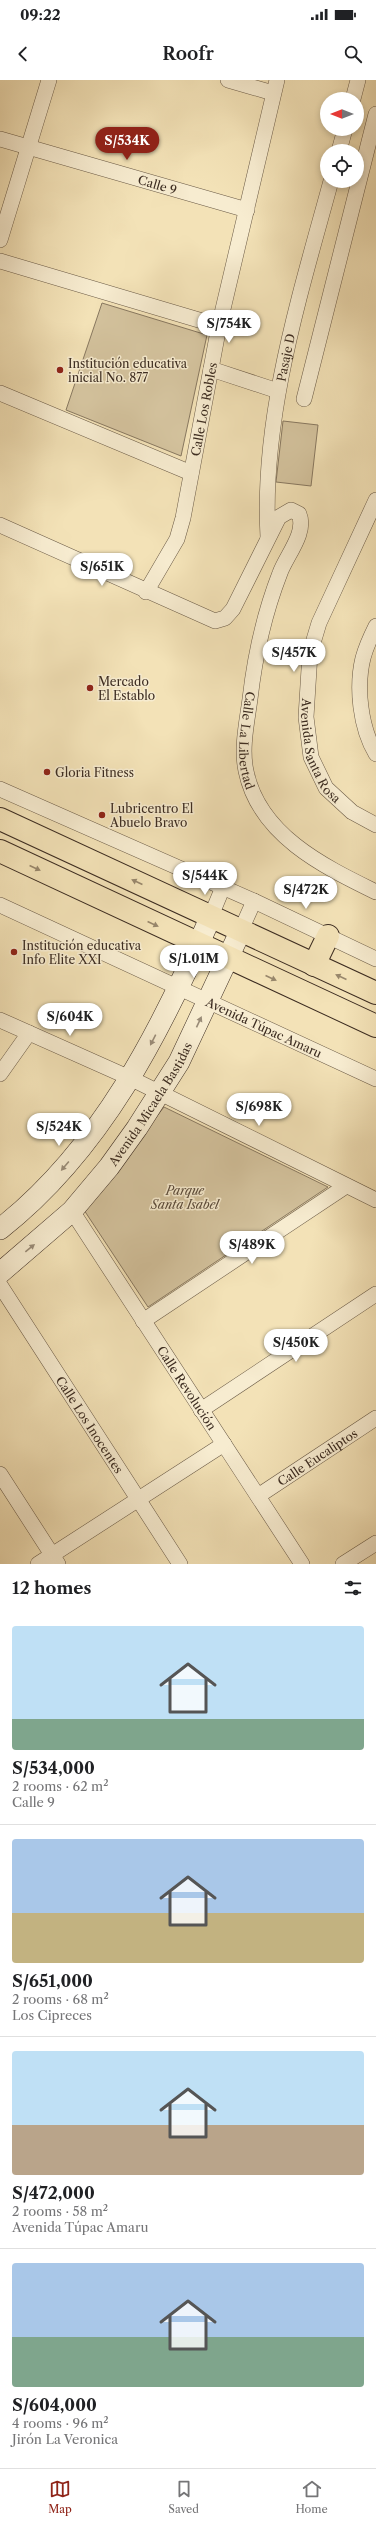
<!DOCTYPE html>
<meta charset="utf-8">
<style>
:root{--surface:#fff;--page:#f2f2f2;--text:#202124;--muted:#757577;--line:#e0e0e0;--accent:#8f2418}
body{margin:0;font-family:"Libre Caslon Text",serif;background:var(--page);color:var(--text);height:100vh;display:flex;flex-direction:column;font-size:15px;white-space:nowrap}
*{box-sizing:border-box;margin:0}
p{font-size:13px;color:var(--muted)}
.icon{flex:none;width:22px;height:22px;fill:none;stroke:currentColor;stroke-width:2;stroke-linecap:round;stroke-linejoin:round}
.map{position:relative;height:1484px;overflow:hidden}
.drawer{display:flex;flex-direction:column;background:var(--surface);flex:1}
.drawer>*{flex:none}
.needle{width:26px;rotate:270deg}
.buttons{position:absolute;left:320px;top:12px;display:grid;gap:8px}
.buttons a{display:grid;place-items:center;width:44px;height:44px;border-radius:50%;background:var(--surface);box-shadow:0 2px 6px #0003;font-size:20px}
.price{position:absolute;translate:-50% -34px;padding:0 9px;border-radius:14px;background:#fff;color:#222;font-size:13px;line-height:26px;filter:drop-shadow(0 1px 2px #0008)}
.price::after{content:'';position:absolute;left:50%;top:24px;width:12px;height:9px;margin-left:-6px;background:inherit;clip-path:polygon(0 0,100% 0,50% 100%)}
.price.current{background:var(--accent);color:#fff}
ul{padding:0;list-style:none}
li{display:grid;align-content:center;gap:8px;height:212px;padding:0 12px}
li+li{border-top:1px solid var(--line)}
li span{display:grid;place-items:center;height:124px;border-radius:4px;color:#555}
li>.icon{margin-inline-start:auto}
span .icon{width:72px;height:72px;fill:#fffc;stroke-width:1}
li b{font-size:17px}
h2{display:flex;justify-content:space-between;align-items:center;height:48px;padding:0 12px;font-size:17px}
.status{display:flex;justify-content:space-between;align-items:center;height:28px;padding:0 20px;background:var(--surface);direction:ltr}
.status svg{height:11px;fill:currentColor}
header{display:flex;justify-content:space-between;align-items:center;height:52px;padding:0 12px;background:var(--surface);font-size:18px;font-weight:600}
.tab-bar{display:flex;justify-content:space-around;align-items:center;height:56px;border-top:1px solid var(--line);background:var(--surface);font-size:11px;color:var(--muted)}
.tab-bar a{display:grid;justify-items:center;gap:2px}
.tab-bar .current{color:var(--accent)}
.map>svg:first-child{display:block}
.green{fill:#d4c39e;stroke:#887860}
.lines{fill:none;stroke-linecap:round;stroke-linejoin:round}
.street-casing{stroke:#6a5a46;stroke-width:16}
.secondary-casing{stroke:#3c2c21;stroke-width:22}
.highway-casing{stroke:#3c2c21;stroke-width:24}
.street{stroke:#f7ecd0;stroke-width:15}
.secondary{stroke:#f7ecd0;stroke-width:21}
.highway{stroke:#f3e2b7;stroke-width:22}
.oneway{fill:#98876c}
.oneway2{fill:#9a8c78}
.poi-dot{fill:#8f2418;stroke:#f7ecd0;stroke-width:1.5}
.labels{text-anchor:middle;dominant-baseline:central;stroke-width:3;stroke-linejoin:round;paint-order:stroke}
.street-label{font-size:12px;fill:#3c2c21;stroke:#f7ecd0}
.poi-label{font-size:12px;fill:#3c2c21;stroke:#f7ecd0;text-anchor:start}
.park-label{font-size:12px;font-style:italic;fill:#5a4a3a;stroke:#f7ecd0}
</style>
<div class="status"><b>09:22</b><svg viewBox="0 0 49 12"><path d="M0 12V9h3v3zM5 12V6h3v6zM10 12V3h3v9zM15 12V0h3v12zM26 1h20v11H26zM47 4h2v5h-2z"/></svg></div>
<header><svg class="icon" aria-label="back" viewBox="0 0 24 24"><path d="M15 5l-7 7 7 7"/></svg>Roofr<svg class="icon" aria-label="search" viewBox="0 0 24 24"><circle cx="10" cy="10" r="6"/><path d="M15 15l6 6"/></svg></header>
<div class="map">
<svg width="376" height="1484" viewBox="0 0 376 1484">
<rect width="100%" height="100%" fill="#f3e2b7"/>
<filter id="stains"><feTurbulence type="fractalNoise" baseFrequency=".005" numOctaves="4"/><feColorMatrix values="0 0 0 0 .2 0 0 0 0 .09 0 0 0 0 .02 0 0 0 .5 -.17"/></filter>
<radialGradient id="worn" r=".72"><stop offset=".6" stop-color="#630" stop-opacity="0"/><stop offset="1" stop-color="#630" stop-opacity=".3"/></radialGradient>
<g class="green">
<path d="M102,223L207,255L181,376L66,330Z"/>
<path d="M283,341L318,345L311,406L276,402Z"/>
<path d="M164,1027L328,1107L148,1227L84,1130Z"/>
</g>
<g class="lines">
<defs>
<g id="street">
<path d="M228,0L273,13"/>
<path d="M353,19L358,0"/>
<path id="s1" d="M0,59L247,130"/>
<path d="M339,71L345,49"/>
<path d="M0,160L49,0"/>
<path d="M0,181L219,246"/>
<path d="M211,289L278,311"/>
<path d="M0,313L191,393"/>
<path d="M304,319L376,34"/>
<path id="s2" d="M376,420L319,543L310,573L306,637L311,677L326,708L352,732L376,745"/>
<path id="s3" d="M0,445L215,541L225,538L233,529L279,437L291,430L299,434C307,453 286,476 280,493C264,534 255,575 250,619C247,642 241,668 246,691C259,755 323,786 376,812"/>
<path id="s4" d="M268,457C261,337 300,215 331,101"/>
<path id="s5" d="M146,512L177,459L183,438L219,246L277,0"/>
<path d="M376,546C371,556 366,567 363,578C356,607 360,647 376,674"/>
<path d="M0,709L254,821L376,879"/>
<path id="s6" d="M0,825L376,999"/>
<path d="M211,836L223,807"/>
<path d="M241,850L254,821"/>
<path d="M0,940L130,998L376,1120"/>
<path d="M0,994L29,953"/>
<path id="s7" d="M72,1131L302,1484"/>
<path id="s8" d="M0,1205L180,1484"/>
<path d="M143,1241L346,1106"/>
<path d="M201,1330L376,1214"/>
<path d="M0,1394L58,1484"/>
<path id="s9" d="M258,1416L376,1338"/>
<path d="M38,1484L224,1364"/>
<path d="M343,1484L376,1463"/>
</g>
<g id="secondary">
<path d="M0,1149C101,1070 161,951 211,836"/>
<path id="s10" d="M0,1193L72,1131L109,1087L137,1048L179,982L241,850"/>
</g>
<g id="highway">
<path d="M0,739L376,913"/>
<path d="M0,771L376,946"/>
<path d="M314,885L328,856"/>
</g>
</defs>
<use href="#street" class="street-casing"/>
<use href="#secondary" class="secondary-casing"/>
<use href="#highway" class="highway-casing"/>
<use href="#street" class="street"/>
<use href="#secondary" class="secondary"/>
<use href="#highway" class="highway"/>
</g>
<defs><path id="oneway-solid" d="M-6-.8H1V-3.2L6.5 0L1 3.2V.8H-6Z"/></defs>
<g class="oneway">
<use href="#oneway-solid" transform="translate(35 788) rotate(25)"/>
<use href="#oneway-solid" transform="translate(137 802) rotate(-155)"/>
<use href="#oneway-solid" transform="translate(153 844) rotate(25)"/>
<use href="#oneway-solid" transform="translate(341 897) rotate(-156)"/>
<use href="#oneway-solid" transform="translate(271 898) rotate(24)"/>
</g>
<g class="oneway2">
<use href="#oneway-solid" transform="translate(199 942) rotate(-65)"/>
<use href="#oneway-solid" transform="translate(153 960) rotate(117)"/>
<use href="#oneway-solid" transform="translate(65 1086) rotate(130)"/>
<use href="#oneway-solid" transform="translate(30 1168) rotate(-39)"/>
</g>
<g class="poi-dot">
<circle cx="60" cy="290" r="4"/>
<circle cx="90" cy="608" r="4"/>
<circle cx="47" cy="692" r="4"/>
<circle cx="102" cy="735" r="4"/>
<circle cx="14" cy="872" r="4"/>
</g>
<g class="labels">
<g class="street-label">
<text stroke="none"><textPath href="#s1" startOffset="164">Calle 9</textPath></text>
<text stroke="none"><textPath href="#s4" startOffset="181">Pasaje D</textPath></text>
<text stroke="none"><textPath href="#s5" startOffset="194">Calle Los Robles</textPath></text>
<text stroke="none"><textPath href="#s3" startOffset="619">Calle La Libertad</textPath></text>
<text stroke="none"><textPath href="#s2" startOffset="268">Avenida Santa Rosa</textPath></text>
<text stroke="none"><textPath href="#s6" startOffset="291">Avenida Túpac Amaru</textPath></text>
<text stroke="none"><textPath href="#s10" startOffset="228">Avenida Micaela Bastidas</textPath></text>
<text stroke="none"><textPath href="#s7" startOffset="211">Calle Revolución</textPath></text>
<text stroke="none"><textPath href="#s8" startOffset="166">Calle Los Inocentes</textPath></text>
<text stroke="none"><textPath href="#s9" startOffset="71">Calle Eucaliptos</textPath></text>
</g>
<g class="poi-label">
<text x="68" y="283">Institución educativa<tspan x="68" dy="14">inicial No. 877</tspan></text>
<text x="98" y="601">Mercado<tspan x="98" dy="14">El Establo</tspan></text>
<text x="55" y="692">Gloria Fitness</text>
<text x="110" y="728">Lubricentro El<tspan x="110" dy="14">Abuelo Bravo</tspan></text>
<text x="22" y="865">Institución educativa<tspan x="22" dy="14">Info Elite XXI</tspan></text>
</g>
<g class="park-label">
<text x="185" y="1110">Parque<tspan x="185" dy="14">Santa Isabel</tspan></text>
</g>
</g>
<rect width="100%" height="100%" filter="url(#stains)"/>
<rect width="100%" height="100%" fill="url(#worn)"/>
</svg>
<div class="buttons">
<a><svg class="needle" viewBox="-14 -14 28 28"><path d="M0-13l5 13h-10z" fill="#e53935"/><path d="M0 13l5-13h-10z" fill="#757577"/></svg></a>
<a><svg class="icon" aria-label="locate" viewBox="0 0 24 24"><circle cx="12" cy="12" r="6"/><path d="M12 2v4M12 18v4M2 12h4M18 12h4"/></svg></a>
</div>
<b class="price current" style="left:127px;top:81px">S/534K</b>
<b class="price" style="left:229px;top:264px">S/754K</b>
<b class="price" style="left:102px;top:507px">S/651K</b>
<b class="price" style="left:294px;top:593px">S/457K</b>
<b class="price" style="left:205px;top:816px">S/544K</b>
<b class="price" style="left:306px;top:830px">S/472K</b>
<b class="price" style="left:194px;top:899px">S/1.01M</b>
<b class="price" style="left:70px;top:957px">S/604K</b>
<b class="price" style="left:259px;top:1047px">S/698K</b>
<b class="price" style="left:59px;top:1067px">S/524K</b>
<b class="price" style="left:252px;top:1185px">S/489K</b>
<b class="price" style="left:296px;top:1283px">S/450K</b>
</div>
<section class="drawer">
<h2>12 homes<svg class="icon" aria-label="filters" viewBox="0 0 24 24"><path d="M4 7h16M4 17h16"/><circle cx="9" cy="7" r="2"/><circle cx="15" cy="17" r="2"/></svg></h2>
<ul>
<li><span style="background:linear-gradient(#bfe0f5 75%,#7fa58c 0)"><svg class="icon" aria-label="home" viewBox="0 0 24 24"><path d="M3 11l9-7 9 7M6 9v11h12V9"/></svg></span><div><b>S/534,000</b><p>2 rooms · 62 m²</p><p>Calle 9</p></div></li>
<li><span style="background:linear-gradient(#a9c7e8 60%,#c2b280 0)"><svg class="icon" aria-label="home" viewBox="0 0 24 24"><path d="M3 11l9-7 9 7M6 9v11h12V9"/></svg></span><div><b>S/651,000</b><p>2 rooms · 68 m²</p><p>Los Cipreces</p></div></li>
<li><span style="background:linear-gradient(#bfe0f5 60%,#b9a48a 0)"><svg class="icon" aria-label="home" viewBox="0 0 24 24"><path d="M3 11l9-7 9 7M6 9v11h12V9"/></svg></span><div><b>S/472,000</b><p>2 rooms · 58 m²</p><p>Avenida Túpac Amaru</p></div></li>
<li><span style="background:linear-gradient(#a9c7e8 60%,#7fa58c 0)"><svg class="icon" aria-label="home" viewBox="0 0 24 24"><path d="M3 11l9-7 9 7M6 9v11h12V9"/></svg></span><div><b>S/604,000</b><p>4 rooms · 96 m²</p><p>Jirón La Veronica</p></div></li>
</ul>
</section>
<nav class="tab-bar">
<a class="current"><svg class="icon" aria-label="map" viewBox="0 0 24 24"><path d="M3 6l6-2 6 2 6-2v14l-6 2-6-2-6 2zM9 4v14M15 6v14"/></svg>Map</a>
<a><svg class="icon" aria-label="saved" viewBox="0 0 24 24"><path d="M7 4h10v16l-5-4-5 4z"/></svg>Saved</a>
<a><svg class="icon" aria-label="home" viewBox="0 0 24 24"><path d="M3 11l9-7 9 7M6 9v11h12V9"/></svg>Home</a>
</nav>
